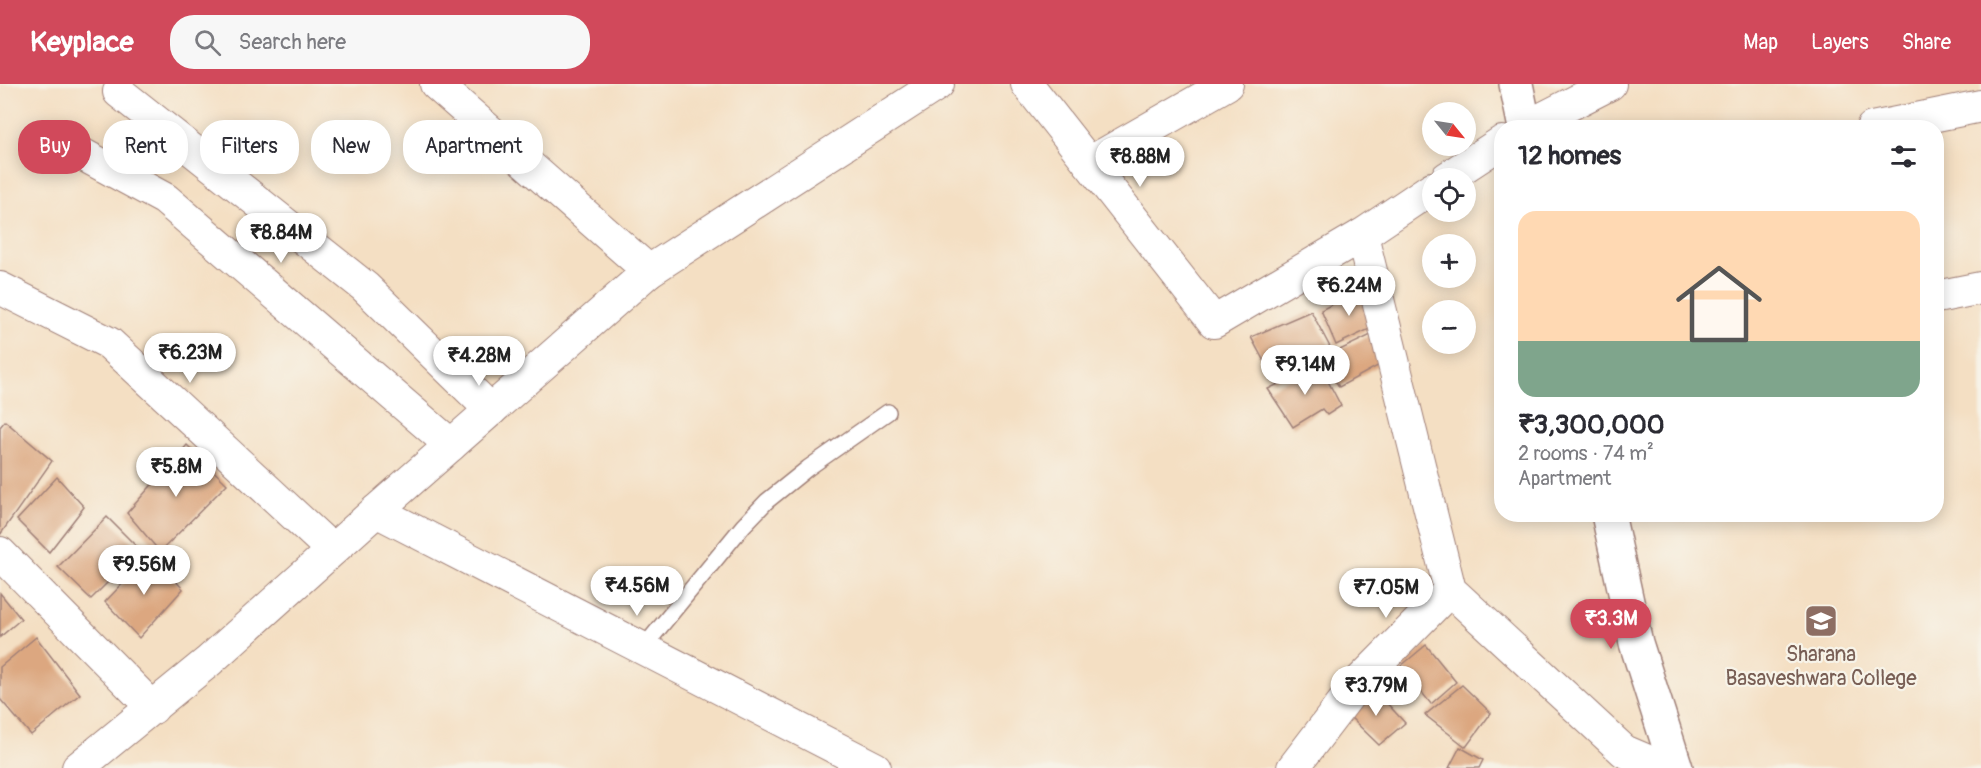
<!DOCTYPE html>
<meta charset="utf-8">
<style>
:root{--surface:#fff;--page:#f7f7f7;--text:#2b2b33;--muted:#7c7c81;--accent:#d1495b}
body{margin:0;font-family:Pangolin,sans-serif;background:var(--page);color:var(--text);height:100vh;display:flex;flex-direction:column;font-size:22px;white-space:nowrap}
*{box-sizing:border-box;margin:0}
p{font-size:20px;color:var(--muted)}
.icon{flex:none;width:33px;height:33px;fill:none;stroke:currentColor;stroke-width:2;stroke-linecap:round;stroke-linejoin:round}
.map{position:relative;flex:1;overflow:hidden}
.details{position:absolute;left:1494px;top:36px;width:450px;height:402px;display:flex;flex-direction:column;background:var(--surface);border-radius:24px;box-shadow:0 3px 15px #0003}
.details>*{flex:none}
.banner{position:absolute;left:18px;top:36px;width:570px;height:54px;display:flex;gap:12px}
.needle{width:39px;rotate:120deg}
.fabs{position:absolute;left:1422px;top:18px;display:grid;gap:12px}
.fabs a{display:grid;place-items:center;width:54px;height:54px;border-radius:50%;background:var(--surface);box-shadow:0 3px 15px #0003;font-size:30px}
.price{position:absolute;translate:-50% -51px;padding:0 14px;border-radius:21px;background:#fff;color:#222;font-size:20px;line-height:39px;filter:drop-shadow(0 2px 3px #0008)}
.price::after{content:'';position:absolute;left:50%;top:36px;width:18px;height:14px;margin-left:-9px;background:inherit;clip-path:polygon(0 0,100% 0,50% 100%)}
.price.current{background:var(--accent);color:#fff}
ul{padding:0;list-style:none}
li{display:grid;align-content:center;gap:12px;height:318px;padding:0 24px}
li span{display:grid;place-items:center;height:186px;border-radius:18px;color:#555}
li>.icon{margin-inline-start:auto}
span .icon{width:108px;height:108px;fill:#fffc;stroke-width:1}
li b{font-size:26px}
h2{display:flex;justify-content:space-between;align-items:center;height:72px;padding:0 24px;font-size:26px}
.pill{padding:0 21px;border-radius:24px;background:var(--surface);box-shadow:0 3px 15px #0003;font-size:21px;line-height:54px}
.pill.current{background:var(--accent);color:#fff}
header{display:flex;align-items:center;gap:36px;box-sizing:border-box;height:84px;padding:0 30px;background:var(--accent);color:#fff}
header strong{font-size:28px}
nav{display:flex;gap:33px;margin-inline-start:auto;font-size:21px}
.search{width:420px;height:54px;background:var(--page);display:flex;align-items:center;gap:15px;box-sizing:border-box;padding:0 21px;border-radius:24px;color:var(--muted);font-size:22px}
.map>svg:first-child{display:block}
.building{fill:#dca780}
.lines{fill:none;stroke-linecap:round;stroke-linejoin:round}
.service-casing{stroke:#9f7f77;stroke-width:18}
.minor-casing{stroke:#9f7f77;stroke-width:34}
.tertiary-casing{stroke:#9f7f77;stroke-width:36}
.service{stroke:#fff;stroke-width:15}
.minor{stroke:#fff;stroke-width:32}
.tertiary{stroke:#fff;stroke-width:33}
.labels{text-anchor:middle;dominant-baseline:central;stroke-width:4.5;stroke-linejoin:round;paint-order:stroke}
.education-label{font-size:21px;fill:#785e54;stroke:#f7f3e8}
</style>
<header>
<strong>Keyplace</strong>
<div class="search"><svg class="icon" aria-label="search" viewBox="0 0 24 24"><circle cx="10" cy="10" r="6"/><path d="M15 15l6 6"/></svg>Search here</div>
<nav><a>Map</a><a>Layers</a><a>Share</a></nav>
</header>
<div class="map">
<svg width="1981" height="684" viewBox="0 0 1981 684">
<rect width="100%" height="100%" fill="#f7f3e8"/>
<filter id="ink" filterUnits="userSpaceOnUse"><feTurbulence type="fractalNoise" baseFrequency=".0167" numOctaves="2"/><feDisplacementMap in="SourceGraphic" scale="12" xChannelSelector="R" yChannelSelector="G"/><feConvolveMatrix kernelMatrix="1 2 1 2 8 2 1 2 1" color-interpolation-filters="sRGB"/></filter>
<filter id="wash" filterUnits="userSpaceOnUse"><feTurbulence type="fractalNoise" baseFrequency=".008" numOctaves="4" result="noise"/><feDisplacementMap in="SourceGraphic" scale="24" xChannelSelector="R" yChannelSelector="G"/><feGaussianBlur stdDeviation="1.35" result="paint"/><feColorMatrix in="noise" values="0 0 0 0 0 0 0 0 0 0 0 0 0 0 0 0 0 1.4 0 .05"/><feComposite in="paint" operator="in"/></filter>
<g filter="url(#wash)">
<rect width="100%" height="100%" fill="#f4dfc3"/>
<g id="blocks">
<g class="building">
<path d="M1362,205L1378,241L1336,261L1321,226Z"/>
<path d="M1311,227L1330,263L1274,296L1251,253Z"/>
<path d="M1377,248L1387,277L1339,303L1323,274Z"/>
<path d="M1319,280L1341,322L1327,331L1322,325L1293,343L1268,305Z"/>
<path d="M5,337L52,377L0,451V343Z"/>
<path d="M187,361L227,400L160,468L127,429Z"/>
<path d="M57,393L84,423L49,468L17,436Z"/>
<path d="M107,433L140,466L91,515L58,483Z"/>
<path d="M151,470L183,505L139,554L105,518Z"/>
<path d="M0,509L21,535L0,553Z"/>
<path d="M36,553L80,610L31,651L0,615V583Z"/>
<path d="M1426,561L1456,598L1431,620L1401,582Z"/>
<path d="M1462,601L1491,629L1466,663L1425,631Z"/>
<path d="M1373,604L1405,639L1379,661L1346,629Z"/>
<path d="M1460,663L1483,676L1479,684H1449Z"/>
</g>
</g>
</g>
<g filter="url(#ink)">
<use href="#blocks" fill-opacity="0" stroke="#9f7f77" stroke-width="1.5"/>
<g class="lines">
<defs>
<path id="service" d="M643,564L743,442L767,417L808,384L888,328"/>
<g id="minor">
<path d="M436,0L649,187"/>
<path d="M1027,0L1214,238L1362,151L1432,104"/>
<path d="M119,8L365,203L491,326"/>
<path d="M1524,44L1610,0"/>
<path d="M1872,44L1981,22"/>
<path d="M67,62L165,115L451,361"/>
<path d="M1089,79L1227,0"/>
<path d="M1447,94L1502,58"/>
<path d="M1362,151L1450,506L1624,667L1664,684"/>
<path d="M0,204L109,259L332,466"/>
<path d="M1936,213L1981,204"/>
<path d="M376,427L875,684"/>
<path d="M0,469L153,624"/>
<path d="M78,684L209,577L376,427L649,187L938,0"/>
<path d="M1293,684L1358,599L1450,506"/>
</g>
<g id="tertiary">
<path d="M1516,0L1525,44"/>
<path d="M1608,430L1636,559L1676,684"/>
</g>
</defs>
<use href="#service" class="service-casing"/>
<use href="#minor" class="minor-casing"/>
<use href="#tertiary" class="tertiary-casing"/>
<use href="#service" class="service"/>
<use href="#minor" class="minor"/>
<use href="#tertiary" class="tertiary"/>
</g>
</g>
<defs>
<symbol id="university-square" viewBox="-11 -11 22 22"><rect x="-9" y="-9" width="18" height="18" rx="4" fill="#8d6e63" stroke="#f7f3e8"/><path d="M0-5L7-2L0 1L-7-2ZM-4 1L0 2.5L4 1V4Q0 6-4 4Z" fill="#fff"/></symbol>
</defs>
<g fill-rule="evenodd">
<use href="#university-square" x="1802" y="518" width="38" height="38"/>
</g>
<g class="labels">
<g class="education-label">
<text x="1821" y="570">Sharana<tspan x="1821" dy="24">Basaveshwara College</tspan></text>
</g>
</g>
</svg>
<div class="fabs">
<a><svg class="needle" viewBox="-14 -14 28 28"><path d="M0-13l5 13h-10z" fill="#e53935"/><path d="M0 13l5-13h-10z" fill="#7c7c81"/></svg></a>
<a><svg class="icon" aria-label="locate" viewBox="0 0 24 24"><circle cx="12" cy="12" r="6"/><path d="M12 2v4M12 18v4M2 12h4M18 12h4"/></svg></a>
<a>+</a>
<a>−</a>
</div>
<b class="price" style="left:1140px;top:104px">₹8.88M</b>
<b class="price" style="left:281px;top:180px">₹8.84M</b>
<b class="price" style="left:1349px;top:233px">₹6.24M</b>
<b class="price" style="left:190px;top:300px">₹6.23M</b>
<b class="price" style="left:479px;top:303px">₹4.28M</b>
<b class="price" style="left:1305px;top:312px">₹9.14M</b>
<b class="price" style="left:176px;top:414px">₹5.8M</b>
<b class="price" style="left:144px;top:512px">₹9.56M</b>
<b class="price" style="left:637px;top:533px">₹4.56M</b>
<b class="price" style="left:1386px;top:535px">₹7.05M</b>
<b class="price current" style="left:1611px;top:566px">₹3.3M</b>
<b class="price" style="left:1376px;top:633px">₹3.79M</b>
<div class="banner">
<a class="pill current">Buy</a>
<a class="pill">Rent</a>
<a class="pill">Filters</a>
<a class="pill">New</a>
<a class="pill">Apartment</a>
</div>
<section class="details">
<h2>12 homes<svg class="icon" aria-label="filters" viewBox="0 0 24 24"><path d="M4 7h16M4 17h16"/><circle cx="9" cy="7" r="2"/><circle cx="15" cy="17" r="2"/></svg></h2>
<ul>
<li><span style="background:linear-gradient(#ffd9b3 70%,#7fa58c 0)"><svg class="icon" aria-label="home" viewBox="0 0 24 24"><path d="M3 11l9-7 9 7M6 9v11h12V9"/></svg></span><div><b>₹3,300,000</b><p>2 rooms · 74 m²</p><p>Apartment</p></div></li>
</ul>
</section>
</div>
